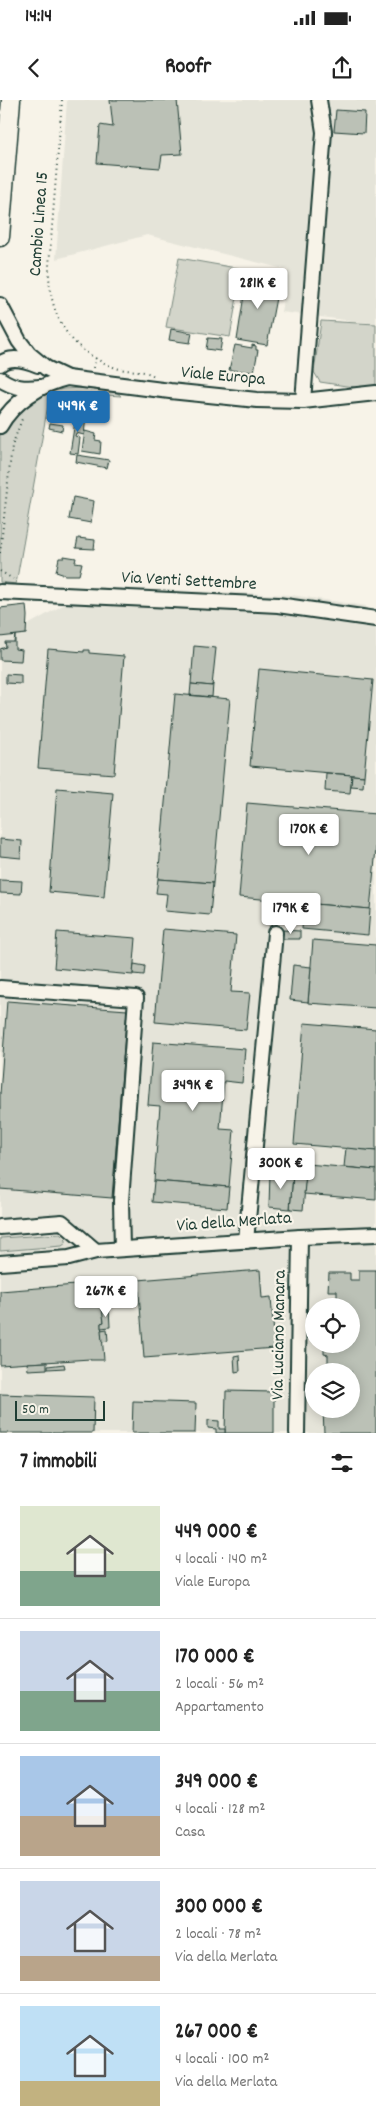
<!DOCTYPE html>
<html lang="it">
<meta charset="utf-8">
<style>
:root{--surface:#fff;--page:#f2f2f2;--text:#222;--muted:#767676;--line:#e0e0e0;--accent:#1f6fb2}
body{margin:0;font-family:Dekko,sans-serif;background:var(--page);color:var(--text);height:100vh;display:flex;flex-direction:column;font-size:19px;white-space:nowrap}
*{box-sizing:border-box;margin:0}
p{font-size:16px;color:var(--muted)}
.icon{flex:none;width:28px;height:28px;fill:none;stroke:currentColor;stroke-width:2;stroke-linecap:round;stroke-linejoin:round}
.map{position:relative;height:1333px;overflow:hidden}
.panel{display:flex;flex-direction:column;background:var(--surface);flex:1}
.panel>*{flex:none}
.fabs{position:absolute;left:305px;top:1198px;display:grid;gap:10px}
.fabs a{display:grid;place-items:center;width:55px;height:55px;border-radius:50%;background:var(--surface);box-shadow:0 2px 12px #0003;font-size:25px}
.scale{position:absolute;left:15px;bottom:12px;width:90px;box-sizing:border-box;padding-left:5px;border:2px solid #1f3d34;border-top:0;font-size:14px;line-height:18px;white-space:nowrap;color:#1f3d34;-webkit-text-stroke:4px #f7f3e8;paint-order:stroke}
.price{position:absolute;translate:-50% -42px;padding:0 11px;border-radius:5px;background:#fff;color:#222;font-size:16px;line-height:32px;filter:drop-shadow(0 1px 2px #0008)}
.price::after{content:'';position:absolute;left:50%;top:30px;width:15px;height:11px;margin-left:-8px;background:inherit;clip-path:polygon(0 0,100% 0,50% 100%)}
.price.on{background:var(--accent);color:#fff}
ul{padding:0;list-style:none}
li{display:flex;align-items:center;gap:15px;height:125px;padding:0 20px}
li+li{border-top:1px solid var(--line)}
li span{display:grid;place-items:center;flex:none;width:140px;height:100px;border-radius:0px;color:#555}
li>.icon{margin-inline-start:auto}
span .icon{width:60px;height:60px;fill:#fffc;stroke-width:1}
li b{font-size:21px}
h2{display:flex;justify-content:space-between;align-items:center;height:60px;padding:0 20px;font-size:21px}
.status{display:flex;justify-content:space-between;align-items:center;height:35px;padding:0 25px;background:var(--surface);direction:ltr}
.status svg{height:14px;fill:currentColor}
header{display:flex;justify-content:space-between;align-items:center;height:65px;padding:0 20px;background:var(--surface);font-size:22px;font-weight:700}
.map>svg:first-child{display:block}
.built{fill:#e5e4d9;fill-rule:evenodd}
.green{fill:#d3d5ca;stroke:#79897f}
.building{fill:#bbc1b6;stroke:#1f3d34}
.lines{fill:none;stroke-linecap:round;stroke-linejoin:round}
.minor-casing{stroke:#1f3d34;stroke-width:18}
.major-casing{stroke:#1f3d34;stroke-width:21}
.path{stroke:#1f3d34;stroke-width:2;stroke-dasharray:1 4;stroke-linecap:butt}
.minor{stroke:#f7f3e8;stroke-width:14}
.major{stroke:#f7f3e8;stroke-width:18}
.labels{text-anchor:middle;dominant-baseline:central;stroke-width:4.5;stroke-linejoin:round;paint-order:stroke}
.street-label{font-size:18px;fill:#1f3d34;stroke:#f7f3e8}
</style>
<div class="status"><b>14:14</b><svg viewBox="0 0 49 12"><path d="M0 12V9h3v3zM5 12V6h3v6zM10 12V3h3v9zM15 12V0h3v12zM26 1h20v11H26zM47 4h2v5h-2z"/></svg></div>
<header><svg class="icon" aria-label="back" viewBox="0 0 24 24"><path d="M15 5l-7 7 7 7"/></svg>Roofr<svg class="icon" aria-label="share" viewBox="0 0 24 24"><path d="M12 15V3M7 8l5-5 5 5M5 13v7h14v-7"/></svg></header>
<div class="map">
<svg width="376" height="1333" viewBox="0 0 376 1333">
<rect width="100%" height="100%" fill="#f7f3e8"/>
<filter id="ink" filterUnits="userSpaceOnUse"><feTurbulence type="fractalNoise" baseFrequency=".02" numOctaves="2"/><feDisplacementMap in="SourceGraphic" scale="10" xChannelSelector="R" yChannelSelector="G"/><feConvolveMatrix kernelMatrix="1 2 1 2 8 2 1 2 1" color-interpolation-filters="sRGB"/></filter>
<g filter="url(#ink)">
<g class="built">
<path d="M67,0H376V224L281,212L288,170L147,135L56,159Z"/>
<path d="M95,487L291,495L366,506V512L376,514V1333H0V536L10,535ZM314,1206H351V1244H314ZM314,1271H351V1309H314Z"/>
</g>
<g class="green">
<path d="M179,158L242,169L230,237L166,227Z"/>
<path d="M321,221L376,224V287L366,289L320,282L314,272Z"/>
<path d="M84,288L115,291L121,296L75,293L49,299L16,484L0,482V336L22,307L42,294L63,289Z"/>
<path d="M60,1134L66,1140V1143L62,1146L0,1151V1138Z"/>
</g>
<g class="building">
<path d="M110,0H177L182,54L162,55L160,68L97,63L100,25L113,27Z"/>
<path d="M336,10L365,12L364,33L334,31Z"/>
<path d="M247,176L279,182L267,245L237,240Z"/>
<path d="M171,229L192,233L190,243L169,240Z"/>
<path d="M208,238L222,239L220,251L206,249Z"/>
<path d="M235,245L252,248V245L256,246V250H258L254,272L229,270Z"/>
<path d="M76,315L86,316L84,335L76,333L75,336L80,338L78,354L70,353Z"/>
<path d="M50,323L63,325L62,331L49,328Z"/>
<path d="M85,331L96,334L95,340L101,341L100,354L82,351Z"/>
<path d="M77,355L109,360L107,368L76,362Z"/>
<path d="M73,397L94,401L91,423L69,419Z"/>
<path d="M78,438L95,440L94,449L76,448Z"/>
<path d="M64,456L76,458L75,462L82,463L79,475H65L56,472L59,458H64Z"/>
<path d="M26,505L27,516L26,534L0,537V508Z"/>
<path d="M15,535V549L22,550L21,561L0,560V549L6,547L5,542H14Z"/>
<path d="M194,546L216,548L212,586L191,584Z"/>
<path d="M48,549L84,552V550H89V553L124,556L114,674L38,668Z"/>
<path d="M259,569L373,580L364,676L250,666Z"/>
<path d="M6,574L21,575V584L6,583Z"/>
<path d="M191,584L212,586L213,584L212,597L190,595Z"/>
<path d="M175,594L230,599L213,783L158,779Z"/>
<path d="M326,673L352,675L350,693L325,691Z"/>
<path d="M352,675L364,676L363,687L351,686Z"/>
<path d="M57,688L113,693L104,797L49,792Z"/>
<path d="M247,703L376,714V749L370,809L239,797Z"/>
<path d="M0,739L22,741L21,758L0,756Z"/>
<path d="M158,779L213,783L210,815L165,811L167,794L156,793Z"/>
<path d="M0,780L22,781L21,794L0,793Z"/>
<path d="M304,803L370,809L368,835L302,829Z"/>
<path d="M163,829L236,835L231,892L250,893L246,930L155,922Z"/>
<path d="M283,830L300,831V839H282Z"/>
<path d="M57,832L136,838L133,875L54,868Z"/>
<path d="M313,840L376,845V908L308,903Z"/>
<path d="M134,864L145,866L144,875L133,874Z"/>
<path d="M293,865L311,867L308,902L290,900Z"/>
<path d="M7,901L127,910L112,1098L0,1089V994Z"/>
<path d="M304,923L376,929V1051L294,1044Z"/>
<path d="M153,942L245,949L242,983L224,981L220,1029L234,1030L229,1087L154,1081L160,1006L148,1005Z"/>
<path d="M346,1048L376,1051V1070L344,1067Z"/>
<path d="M294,1063L307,1064L303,1110L290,1109Z"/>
<path d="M307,1064L376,1070V1100L304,1094Z"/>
<path d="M270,1072L293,1074L290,1109L269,1107Z"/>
<path d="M154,1081L229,1087L227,1108L152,1102Z"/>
<path d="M260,1170L262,1198L271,1197L275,1248L144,1258L138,1180Z"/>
<path d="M359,1170H376V1333H324L323,1309H351V1271H323V1265H328V1255L324,1254V1244H351V1206H324V1201H337V1191H328L329,1173H350V1180H359Z"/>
<path d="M101,1183L104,1222L101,1223L104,1260H90V1259L0,1265V1191Z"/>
<path d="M109,1208L110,1227L101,1228V1223L104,1222L102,1209Z"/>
<path d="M107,1229L108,1241L102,1242L101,1230Z"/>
<path d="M239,1255L240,1271L235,1272L234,1256Z"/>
<path d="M47,1262V1269L28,1270L27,1263Z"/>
<path d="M64,1264L65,1268L48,1269V1266Z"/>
<path d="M226,1291L274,1292V1333H225Z"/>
<path d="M0,1294L94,1297L93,1333H0Z"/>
<path d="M133,1301L196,1303L195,1333H132Z"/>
<path d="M208,1320L219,1321V1329H225V1333H216V1329L208,1328Z"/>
</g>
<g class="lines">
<defs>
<g id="minor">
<path d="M0,205L19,241L29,254L46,268L67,278L170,291L257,300L303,301L376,293"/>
<path d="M0,264C11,255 26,260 38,265"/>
<path d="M0,279C14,288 24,289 40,287"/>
<path d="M303,301L324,32L319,0"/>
<path d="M0,326C13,302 41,284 67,278"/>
<path d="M0,492L278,505L376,519"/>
<path d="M0,888L136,898L121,1101L122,1149"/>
<path d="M0,1127L62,1122L96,1151"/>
<path d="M246,1141L275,833"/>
<path d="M0,1163L69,1158L96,1151L300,1137L376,1134"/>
<path d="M297,1333L300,1137"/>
</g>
<path id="major" d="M0,137L11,0"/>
</defs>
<use href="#minor" class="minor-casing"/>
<use href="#major" class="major-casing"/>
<g class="path">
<path d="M62,0L49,166C48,215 68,250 116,268C128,272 144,269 154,276"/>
<path d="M93,268L96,258"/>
<path d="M0,453L12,346L22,319"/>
<path d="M0,471L13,479"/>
</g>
<use href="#minor" class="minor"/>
<use href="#major" class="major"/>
</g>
</g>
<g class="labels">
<g class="street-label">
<text transform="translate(40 124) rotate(-86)">Cambio Linea 15</text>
<text transform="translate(223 277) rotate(5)">Viale Europa</text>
<text transform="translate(189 482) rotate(3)">Via Venti Settembre</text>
<text transform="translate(234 1123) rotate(-4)">Via della Merlata</text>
<text transform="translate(280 1235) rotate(-89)">Via Luciano Manara</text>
</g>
</g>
</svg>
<div class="fabs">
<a><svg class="icon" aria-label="locate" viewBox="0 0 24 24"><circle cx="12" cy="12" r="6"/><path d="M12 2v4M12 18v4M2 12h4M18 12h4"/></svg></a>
<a><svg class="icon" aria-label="layers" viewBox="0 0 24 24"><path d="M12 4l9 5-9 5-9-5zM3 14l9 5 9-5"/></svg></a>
</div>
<div class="scale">50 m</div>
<b class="price" style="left:258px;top:210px">281K €</b>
<b class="price on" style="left:78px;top:333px">449K €</b>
<b class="price" style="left:309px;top:756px">170K €</b>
<b class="price" style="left:291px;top:835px">179K €</b>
<b class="price" style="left:193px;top:1012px">349K €</b>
<b class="price" style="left:281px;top:1090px">300K €</b>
<b class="price" style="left:106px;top:1218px">267K €</b>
</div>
<section class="panel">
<h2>7 immobili<svg class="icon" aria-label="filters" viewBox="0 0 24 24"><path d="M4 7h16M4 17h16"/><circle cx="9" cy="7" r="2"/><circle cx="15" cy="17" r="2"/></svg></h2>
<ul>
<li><span style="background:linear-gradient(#dfe7d0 65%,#7fa58c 0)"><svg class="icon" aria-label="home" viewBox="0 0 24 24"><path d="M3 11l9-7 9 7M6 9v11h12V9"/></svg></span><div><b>449 000 €</b><p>4 locali · 140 m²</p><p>Viale Europa</p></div></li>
<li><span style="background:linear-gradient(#c9d6e8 60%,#7fa58c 0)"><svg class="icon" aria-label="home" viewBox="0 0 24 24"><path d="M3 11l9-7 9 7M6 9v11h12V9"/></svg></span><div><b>170 000 €</b><p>2 locali · 56 m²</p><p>Appartamento</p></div></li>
<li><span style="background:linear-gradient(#a9c7e8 60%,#b9a48a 0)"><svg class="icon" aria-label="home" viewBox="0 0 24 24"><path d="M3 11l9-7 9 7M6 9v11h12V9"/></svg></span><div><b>349 000 €</b><p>4 locali · 128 m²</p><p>Casa</p></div></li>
<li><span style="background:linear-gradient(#c9d6e8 75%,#b9a48a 0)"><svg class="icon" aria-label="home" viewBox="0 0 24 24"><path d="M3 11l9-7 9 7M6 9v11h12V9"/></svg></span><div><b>300 000 €</b><p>2 locali · 78 m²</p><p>Via della Merlata</p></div></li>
<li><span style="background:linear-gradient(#bfe0f5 75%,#c2b280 0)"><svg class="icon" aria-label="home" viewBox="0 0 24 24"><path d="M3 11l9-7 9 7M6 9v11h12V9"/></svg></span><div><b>267 000 €</b><p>4 locali · 100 m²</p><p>Via della Merlata</p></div></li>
</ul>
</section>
